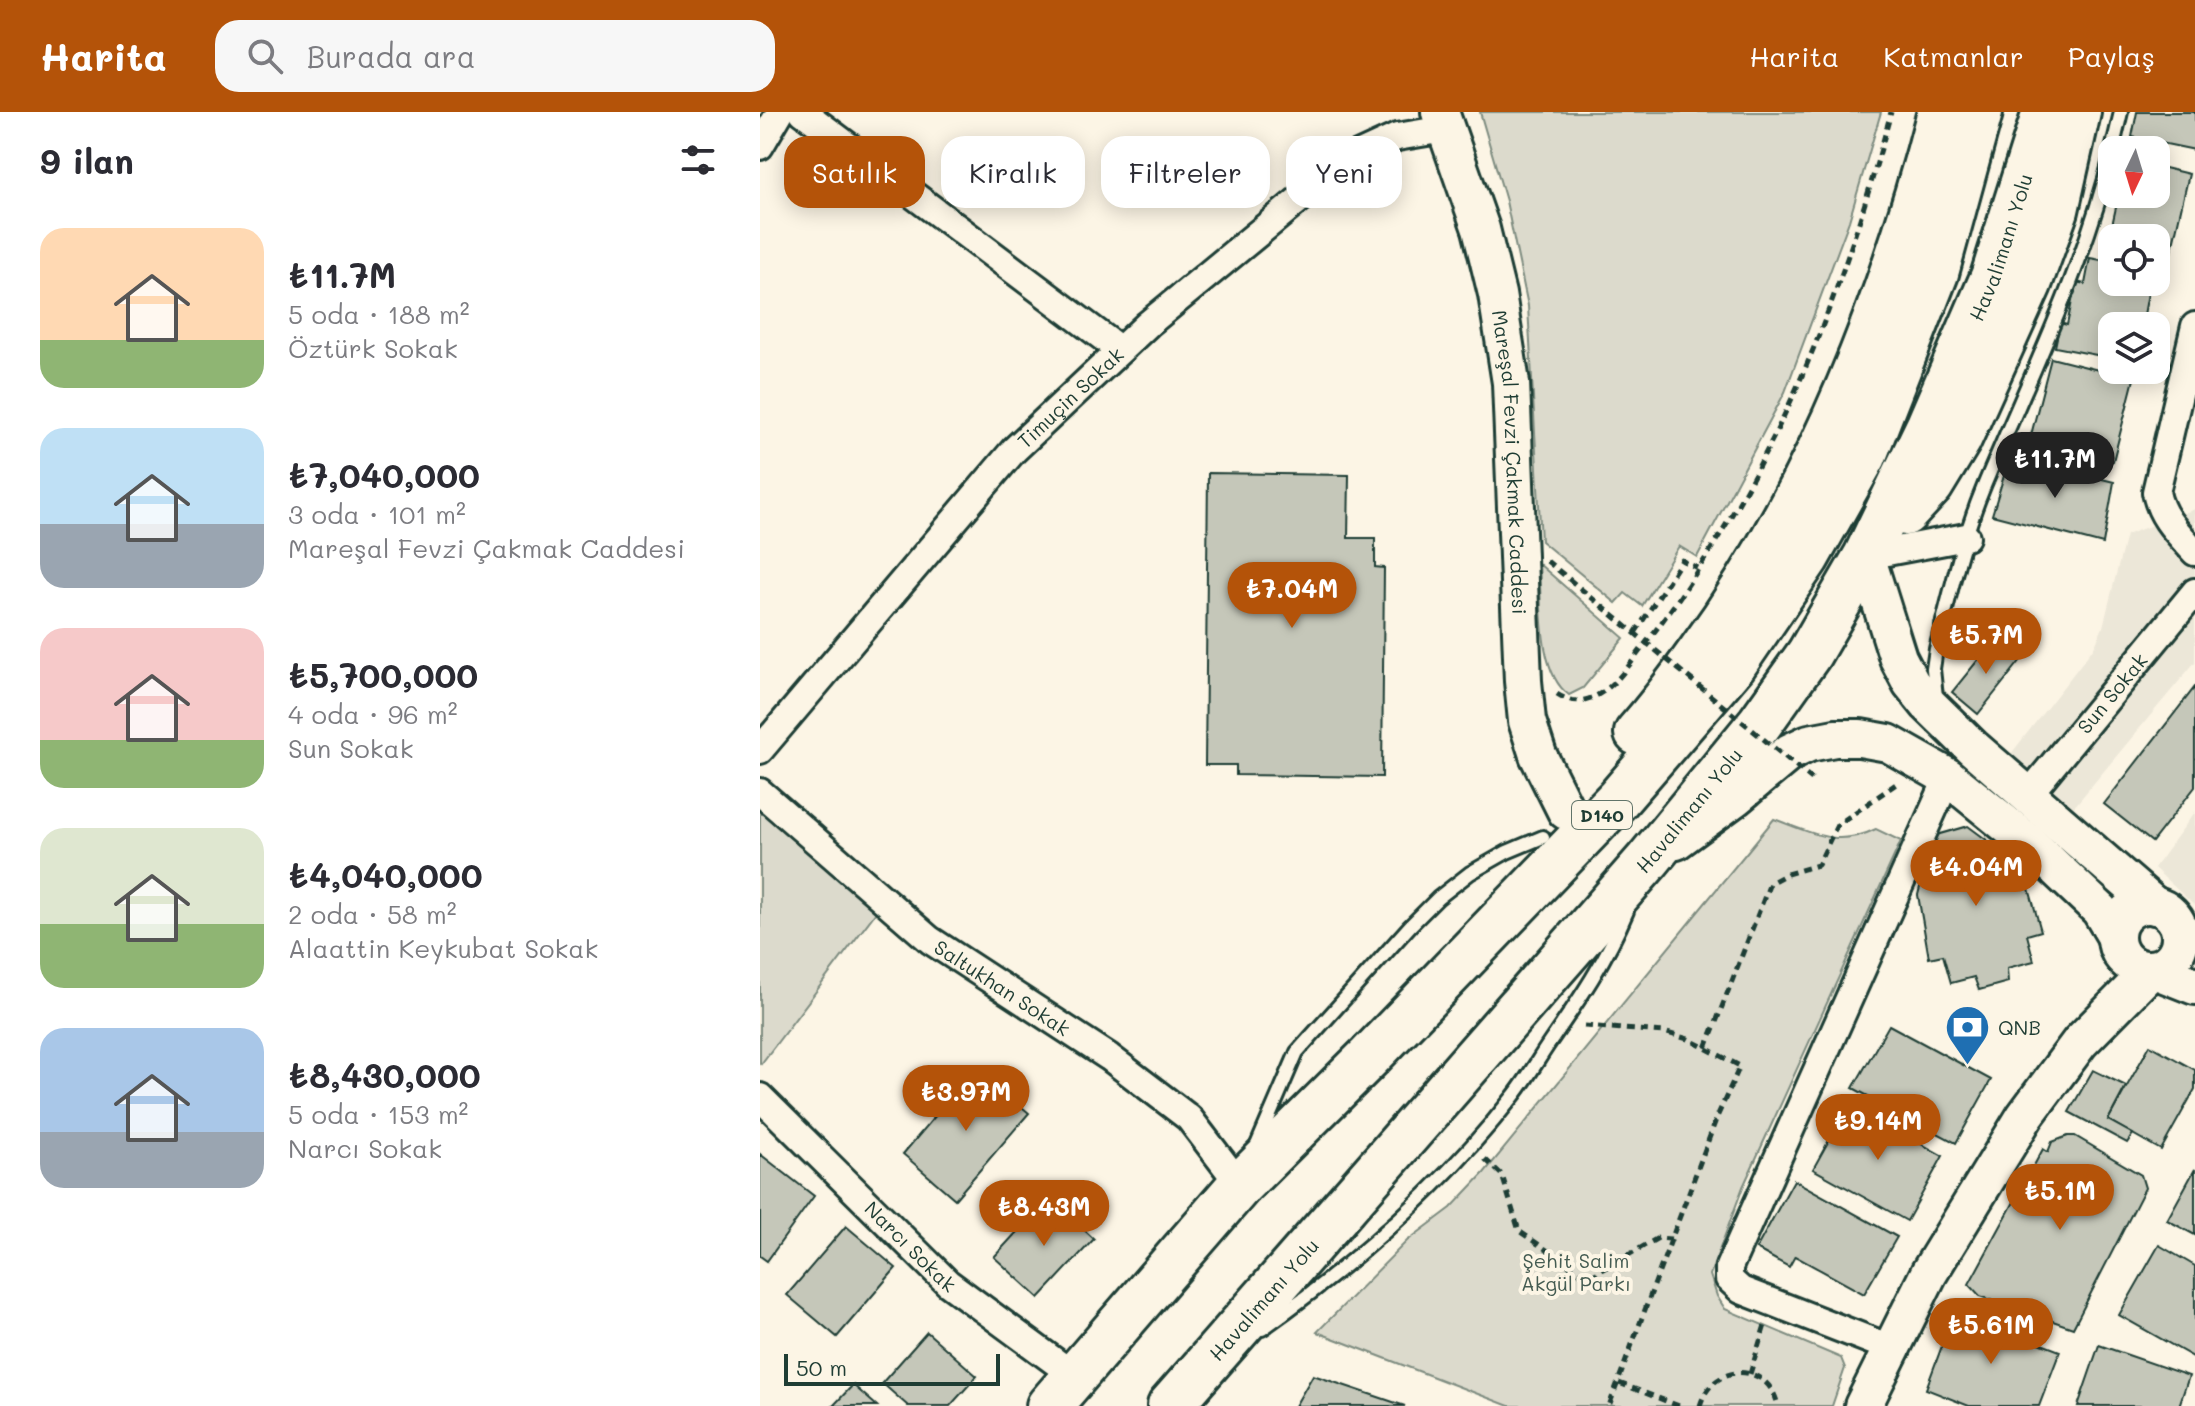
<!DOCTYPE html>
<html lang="tr">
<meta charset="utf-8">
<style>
:root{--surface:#fff;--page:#f7f7f7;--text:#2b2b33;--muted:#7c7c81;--accent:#b45309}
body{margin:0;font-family:Mali,sans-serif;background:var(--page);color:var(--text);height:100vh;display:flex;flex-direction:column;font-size:30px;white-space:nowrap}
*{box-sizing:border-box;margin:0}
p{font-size:26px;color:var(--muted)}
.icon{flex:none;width:44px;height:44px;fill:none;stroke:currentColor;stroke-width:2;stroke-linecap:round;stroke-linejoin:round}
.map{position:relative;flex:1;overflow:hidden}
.panel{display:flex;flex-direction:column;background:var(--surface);width:760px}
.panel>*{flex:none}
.banner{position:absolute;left:24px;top:24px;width:760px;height:72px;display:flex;gap:16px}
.needle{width:52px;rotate:184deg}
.tools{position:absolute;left:1338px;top:24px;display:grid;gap:16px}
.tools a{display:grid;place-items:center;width:72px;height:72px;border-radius:16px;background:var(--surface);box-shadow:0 4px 20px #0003;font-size:40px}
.scale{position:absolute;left:24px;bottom:20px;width:216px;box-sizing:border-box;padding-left:8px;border:4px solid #1f3d34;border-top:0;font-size:22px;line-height:28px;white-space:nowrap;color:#1f3d34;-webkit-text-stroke:6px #fcf5e5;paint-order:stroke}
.price{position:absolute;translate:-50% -68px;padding:0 18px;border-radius:28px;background:var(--accent);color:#fff;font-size:26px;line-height:52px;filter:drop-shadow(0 2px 4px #0008)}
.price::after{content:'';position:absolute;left:50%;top:48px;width:24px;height:18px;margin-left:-12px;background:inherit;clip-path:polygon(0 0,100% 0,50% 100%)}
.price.on{background:#222;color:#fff}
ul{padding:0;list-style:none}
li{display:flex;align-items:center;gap:24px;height:200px;padding:0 40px}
li span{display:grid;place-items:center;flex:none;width:224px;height:160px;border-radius:24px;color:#555}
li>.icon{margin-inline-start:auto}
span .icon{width:96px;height:96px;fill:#fffc;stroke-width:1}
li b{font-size:34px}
h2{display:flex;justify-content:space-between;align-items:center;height:96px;padding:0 40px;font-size:34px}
.pill{padding:0 28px;border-radius:24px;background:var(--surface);box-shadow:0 4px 20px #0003;font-size:28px;line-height:72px}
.pill.on{background:var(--accent);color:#fff}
header{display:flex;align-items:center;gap:48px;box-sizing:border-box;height:112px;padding:0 40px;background:var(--accent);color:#fff}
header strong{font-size:38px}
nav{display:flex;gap:44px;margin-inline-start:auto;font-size:28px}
.search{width:560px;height:72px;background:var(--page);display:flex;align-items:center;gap:20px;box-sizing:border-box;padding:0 28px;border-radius:24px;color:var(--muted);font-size:30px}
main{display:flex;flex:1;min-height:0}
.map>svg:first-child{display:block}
.built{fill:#ece7d8}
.green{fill:#dcdacc;stroke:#7e8c80;stroke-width:2}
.building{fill:#c5c7b9;stroke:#1f3d34;stroke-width:2}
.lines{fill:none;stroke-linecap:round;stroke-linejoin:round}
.lane-casing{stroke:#1f3d34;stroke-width:18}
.street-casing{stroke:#1f3d34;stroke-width:32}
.secondary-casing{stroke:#1f3d34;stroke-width:42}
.highway-casing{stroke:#1f3d34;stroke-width:50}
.path{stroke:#1f3d34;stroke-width:5;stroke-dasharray:8 6;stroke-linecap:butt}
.lane{stroke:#fcf5e5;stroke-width:12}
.street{stroke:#fcf5e5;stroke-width:26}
.secondary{stroke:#fcf5e5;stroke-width:36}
.highway{stroke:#fcf5e5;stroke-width:44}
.path-bridge{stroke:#1f3d34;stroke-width:5;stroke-dasharray:8 6;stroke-linecap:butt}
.labels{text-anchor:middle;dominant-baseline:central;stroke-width:8;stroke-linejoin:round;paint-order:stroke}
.shield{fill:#fcf5e5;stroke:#617469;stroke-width:2}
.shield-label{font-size:18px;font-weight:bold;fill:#1f3d34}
.street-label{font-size:20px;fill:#1f3d34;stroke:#fcf5e5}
.poi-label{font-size:20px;fill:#1f3d34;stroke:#fcf5e5;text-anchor:start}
.park-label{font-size:20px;fill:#455c52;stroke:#fcf5e5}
</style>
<header>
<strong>Harita</strong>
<div class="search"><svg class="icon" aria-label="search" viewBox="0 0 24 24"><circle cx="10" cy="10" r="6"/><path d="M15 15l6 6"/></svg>Burada ara</div>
<nav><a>Harita</a><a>Katmanlar</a><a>Paylaş</a></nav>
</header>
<main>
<section class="panel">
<h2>9 ilan<svg class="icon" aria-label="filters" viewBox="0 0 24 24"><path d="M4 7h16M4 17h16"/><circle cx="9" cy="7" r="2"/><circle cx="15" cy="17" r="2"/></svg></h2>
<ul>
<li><span style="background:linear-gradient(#ffd9b3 70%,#8fb573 0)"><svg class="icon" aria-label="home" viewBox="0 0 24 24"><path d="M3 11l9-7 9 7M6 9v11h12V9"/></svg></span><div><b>₺11.7M</b><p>5 oda · 188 m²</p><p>Öztürk Sokak</p></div></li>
<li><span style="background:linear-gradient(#bfe0f5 60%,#9aa5b1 0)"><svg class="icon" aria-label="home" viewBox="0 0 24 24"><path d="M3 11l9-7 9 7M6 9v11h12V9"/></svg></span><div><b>₺7,040,000</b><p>3 oda · 101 m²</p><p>Mareşal Fevzi Çakmak Caddesi</p></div></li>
<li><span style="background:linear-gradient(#f6c9c9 70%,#8fb573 0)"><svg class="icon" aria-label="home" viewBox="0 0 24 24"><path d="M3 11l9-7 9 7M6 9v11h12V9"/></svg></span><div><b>₺5,700,000</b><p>4 oda · 96 m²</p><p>Sun Sokak</p></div></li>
<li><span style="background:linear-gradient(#dfe7d0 60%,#8fb573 0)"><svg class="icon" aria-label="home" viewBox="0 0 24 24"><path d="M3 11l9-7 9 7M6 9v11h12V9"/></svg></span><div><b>₺4,040,000</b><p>2 oda · 58 m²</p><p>Alaattin Keykubat Sokak</p></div></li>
<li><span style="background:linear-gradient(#a9c7e8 65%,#9aa5b1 0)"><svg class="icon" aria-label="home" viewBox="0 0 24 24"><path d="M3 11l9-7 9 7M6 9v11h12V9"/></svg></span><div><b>₺8,430,000</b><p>5 oda · 153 m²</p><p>Narcı Sokak</p></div></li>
</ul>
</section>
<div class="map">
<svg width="1435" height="1294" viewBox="0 0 1435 1294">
<rect width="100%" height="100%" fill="#fcf5e5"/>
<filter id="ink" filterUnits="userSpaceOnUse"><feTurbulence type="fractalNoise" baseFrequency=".0125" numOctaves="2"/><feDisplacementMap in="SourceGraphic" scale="16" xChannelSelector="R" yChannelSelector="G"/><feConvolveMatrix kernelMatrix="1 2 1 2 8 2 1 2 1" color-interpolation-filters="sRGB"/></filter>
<g filter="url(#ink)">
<g class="built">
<path d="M1435,397V550L1314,695L1247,647L1335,534L1343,515L1366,423Z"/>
<path d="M1435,700V794L1394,756Z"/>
</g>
<g class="green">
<path d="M720,0H1121L1089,109L1025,280L937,445L919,434L882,494L865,481L856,491L781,429L768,194L746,89Z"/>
<path d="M779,452L864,526L823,576L809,583C777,560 782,490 779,452Z"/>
<path d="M0,694L116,800L1,952L0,951Z"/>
<path d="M1014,707C1052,721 1077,736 1116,717L1141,729L983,1075L950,1163L957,1184L965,1197L1081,1246L1085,1256L1072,1294H749L557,1220L647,1129L691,1096L724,1061Z"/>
</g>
<g class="building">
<path d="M1377,0H1435V38L1372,25Z"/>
<path d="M1396,54L1429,62L1410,145L1396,142V126H1352V132L1348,131L1359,82H1396Z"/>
<path d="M1330,146L1352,150V170H1390L1382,214H1352V246L1295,235L1300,211L1307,213L1316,170L1325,172Z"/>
<path d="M1291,246L1374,267L1353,349L1270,327Z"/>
<path d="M1250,344L1354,370L1343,432L1232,403Z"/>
<path d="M448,361L589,363L588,426H615V455L624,456L622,665L476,663V653H445Z"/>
<path d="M1235,527L1261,548L1218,602L1192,580Z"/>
<path d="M1435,575V675L1392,730L1344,692Z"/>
<path d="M1208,714L1263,755L1281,819L1267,823L1274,849L1247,856L1248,870L1219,878L1214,865L1191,871L1183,843L1169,846L1158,783L1173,724Z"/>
<path d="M1129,913L1231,968L1196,1031L1093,976Z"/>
<path d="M1390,933L1435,958V977L1401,1038L1348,1008Z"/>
<path d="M216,956L269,1001L195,1087L143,1042Z"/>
<path d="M1333,958L1366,974L1348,1008L1373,1022L1367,1031L1309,1000Z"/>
<path d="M1089,992L1183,1044L1147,1109L1053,1057Z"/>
<path d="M1308,1024H1315L1381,1063L1385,1076L1313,1216L1220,1184L1209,1172L1283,1037L1288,1040L1292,1030Z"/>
<path d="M0,1042L54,1084L7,1149L0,1144Z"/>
<path d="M1435,1057V1123L1407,1108Z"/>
<path d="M1034,1068L1137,1125L1104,1182L1035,1144L1029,1155L996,1137Z"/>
<path d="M289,1085L334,1127L279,1186L234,1145Z"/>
<path d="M86,1114L136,1156L77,1225L27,1183Z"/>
<path d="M1399,1133L1435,1154V1246L1359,1203Z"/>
<path d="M1195,1199L1300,1239L1279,1294H1209L1166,1277Z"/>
<path d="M167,1220L217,1264L190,1294H148L122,1271Z"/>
<path d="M1339,1233L1429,1264L1419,1294H1318Z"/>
<path d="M553,1263L645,1294H535Z"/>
<path d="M93,1273L117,1294H73Z"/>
</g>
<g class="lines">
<defs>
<g id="lane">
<path d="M1352,38L1361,0"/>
<path d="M1176,585L1173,557L1176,537C1190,483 1202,427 1224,374C1270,264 1324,156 1352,40"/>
<path d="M497,1033L537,940L650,814L678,786L710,761L747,740L783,725"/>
<path d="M502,1217C595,1151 681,1076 752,986C766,969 777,949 790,930C819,888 847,847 867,799"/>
</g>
<g id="street">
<path d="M43,0L360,238"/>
<path d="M0,34L20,0"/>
<path d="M1435,214L1396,380C1401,406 1418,421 1435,440"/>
<path d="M1106,444L1206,425"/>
<path id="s1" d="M0,638L254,338L388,212L587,48L637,25L685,17"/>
<path id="s2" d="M0,680L170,828L349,945L429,1006L480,1073"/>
<path id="s3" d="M1268,683L1435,480"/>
<path id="s4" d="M0,985L188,1171L316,1265"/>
<path d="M1130,1236L981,1178L969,1167V1155L1188,665"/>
</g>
<g id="secondary">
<path id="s5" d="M680,0L721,117L737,182L751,271L763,569L767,609L778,643L806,699"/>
<path d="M1106,444L1138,546L1151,571L1168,592L1212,635L1395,794"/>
<path d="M916,729L976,685L1030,640L1049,631L1075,626H1100L1128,631L1188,665L1269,731L1340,798L1356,825"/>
<circle cx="1388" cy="825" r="32"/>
<path d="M1103,1294L1169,1161L1265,1004L1320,930L1392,857L1435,874"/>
</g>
<g id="highway">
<path d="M1145,401L1171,373L1199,327L1269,172L1296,98L1318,0"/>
<path d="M877,621C900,595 920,568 940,540C1057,380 1131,191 1180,0"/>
<path d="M289,1294L480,1073L609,945L858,687L974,552L1047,445L1104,344L1176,161L1220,0"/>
<path id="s6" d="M410,1294L888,748L1000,611L1049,542L1106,444L1169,313L1233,165L1285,0"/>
</g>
</defs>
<use href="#lane" class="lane-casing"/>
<use href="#street" class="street-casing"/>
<use href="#secondary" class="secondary-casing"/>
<use href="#highway" class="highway-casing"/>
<g class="path">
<path d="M875,521L922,448L937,456"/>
<path d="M797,582C808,589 818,591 831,586C855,577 871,550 886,531C962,432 1023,319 1067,202C1092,136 1113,68 1131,0"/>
<path d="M824,914L904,920L928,927L980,954L957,1005L849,1294"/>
<path d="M946,936L1010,771L1027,762L1058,753L1077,713L1136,672"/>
<path d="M725,1047L742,1063L759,1119L828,1166L898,1126L911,1127"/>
<path d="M990,1262L1005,1213"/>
<path d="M859,1271L919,1294"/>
<path d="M940,1294C952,1250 1009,1249 1018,1294"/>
</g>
<use href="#lane" class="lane"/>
<use href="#street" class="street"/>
<use href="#secondary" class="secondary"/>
<use href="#highway" class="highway"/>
<path class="path-bridge" d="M787,449L1052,667"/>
</g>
</g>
<defs>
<symbol id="bank-pin" viewBox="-11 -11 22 30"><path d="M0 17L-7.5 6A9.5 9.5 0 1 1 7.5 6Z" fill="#1f6fb2" stroke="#fcf5e5"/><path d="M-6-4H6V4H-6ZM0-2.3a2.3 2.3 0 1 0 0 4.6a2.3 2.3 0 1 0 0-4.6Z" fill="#fff"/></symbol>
</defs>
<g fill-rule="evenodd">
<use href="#bank-pin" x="1182" y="890" width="51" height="69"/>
</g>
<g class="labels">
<rect class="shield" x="812" y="689" width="60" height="28" rx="6"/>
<g class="shield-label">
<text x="842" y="703">D140</text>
</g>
<g class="street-label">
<text stroke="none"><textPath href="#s6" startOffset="1438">Havalimanı Yolu</textPath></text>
<text stroke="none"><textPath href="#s1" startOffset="470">Timuçin Sokak</textPath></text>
<text stroke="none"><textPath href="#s5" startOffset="360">Mareşal Fevzi Çakmak Caddesi</textPath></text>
<text stroke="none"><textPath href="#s3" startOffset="132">Sun Sokak</textPath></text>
<text stroke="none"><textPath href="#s6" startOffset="790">Havalimanı Yolu</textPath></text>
<text stroke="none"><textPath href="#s2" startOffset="312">Saltukhan Sokak</textPath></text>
<text stroke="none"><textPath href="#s4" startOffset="212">Narcı Sokak</textPath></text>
<text stroke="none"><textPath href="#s6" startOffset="142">Havalimanı Yolu</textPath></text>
</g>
<g class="poi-label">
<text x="1238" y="915">QNB</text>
</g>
<g class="park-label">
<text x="816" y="1148">Şehit Salim<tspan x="816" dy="23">Akgül Parkı</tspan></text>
</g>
</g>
</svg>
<div class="tools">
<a><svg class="needle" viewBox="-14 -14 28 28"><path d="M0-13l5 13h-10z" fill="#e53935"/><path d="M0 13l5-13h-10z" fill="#7c7c81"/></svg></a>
<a><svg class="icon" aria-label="locate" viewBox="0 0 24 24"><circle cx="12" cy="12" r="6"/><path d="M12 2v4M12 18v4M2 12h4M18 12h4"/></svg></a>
<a><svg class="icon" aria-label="layers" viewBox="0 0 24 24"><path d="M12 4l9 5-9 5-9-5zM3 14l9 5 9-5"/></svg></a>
</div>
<div class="scale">50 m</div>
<b class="price on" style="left:1295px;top:388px">₺11.7M</b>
<b class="price" style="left:532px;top:518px">₺7.04M</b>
<b class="price" style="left:1226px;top:564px">₺5.7M</b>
<b class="price" style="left:1216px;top:796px">₺4.04M</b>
<b class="price" style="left:206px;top:1021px">₺3.97M</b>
<b class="price" style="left:1118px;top:1050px">₺9.14M</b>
<b class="price" style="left:1300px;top:1120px">₺5.1M</b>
<b class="price" style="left:284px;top:1136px">₺8.43M</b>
<b class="price" style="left:1231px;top:1254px">₺5.61M</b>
<div class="banner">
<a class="pill on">Satılık</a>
<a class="pill">Kiralık</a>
<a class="pill">Filtreler</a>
<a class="pill">Yeni</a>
</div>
</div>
</main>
